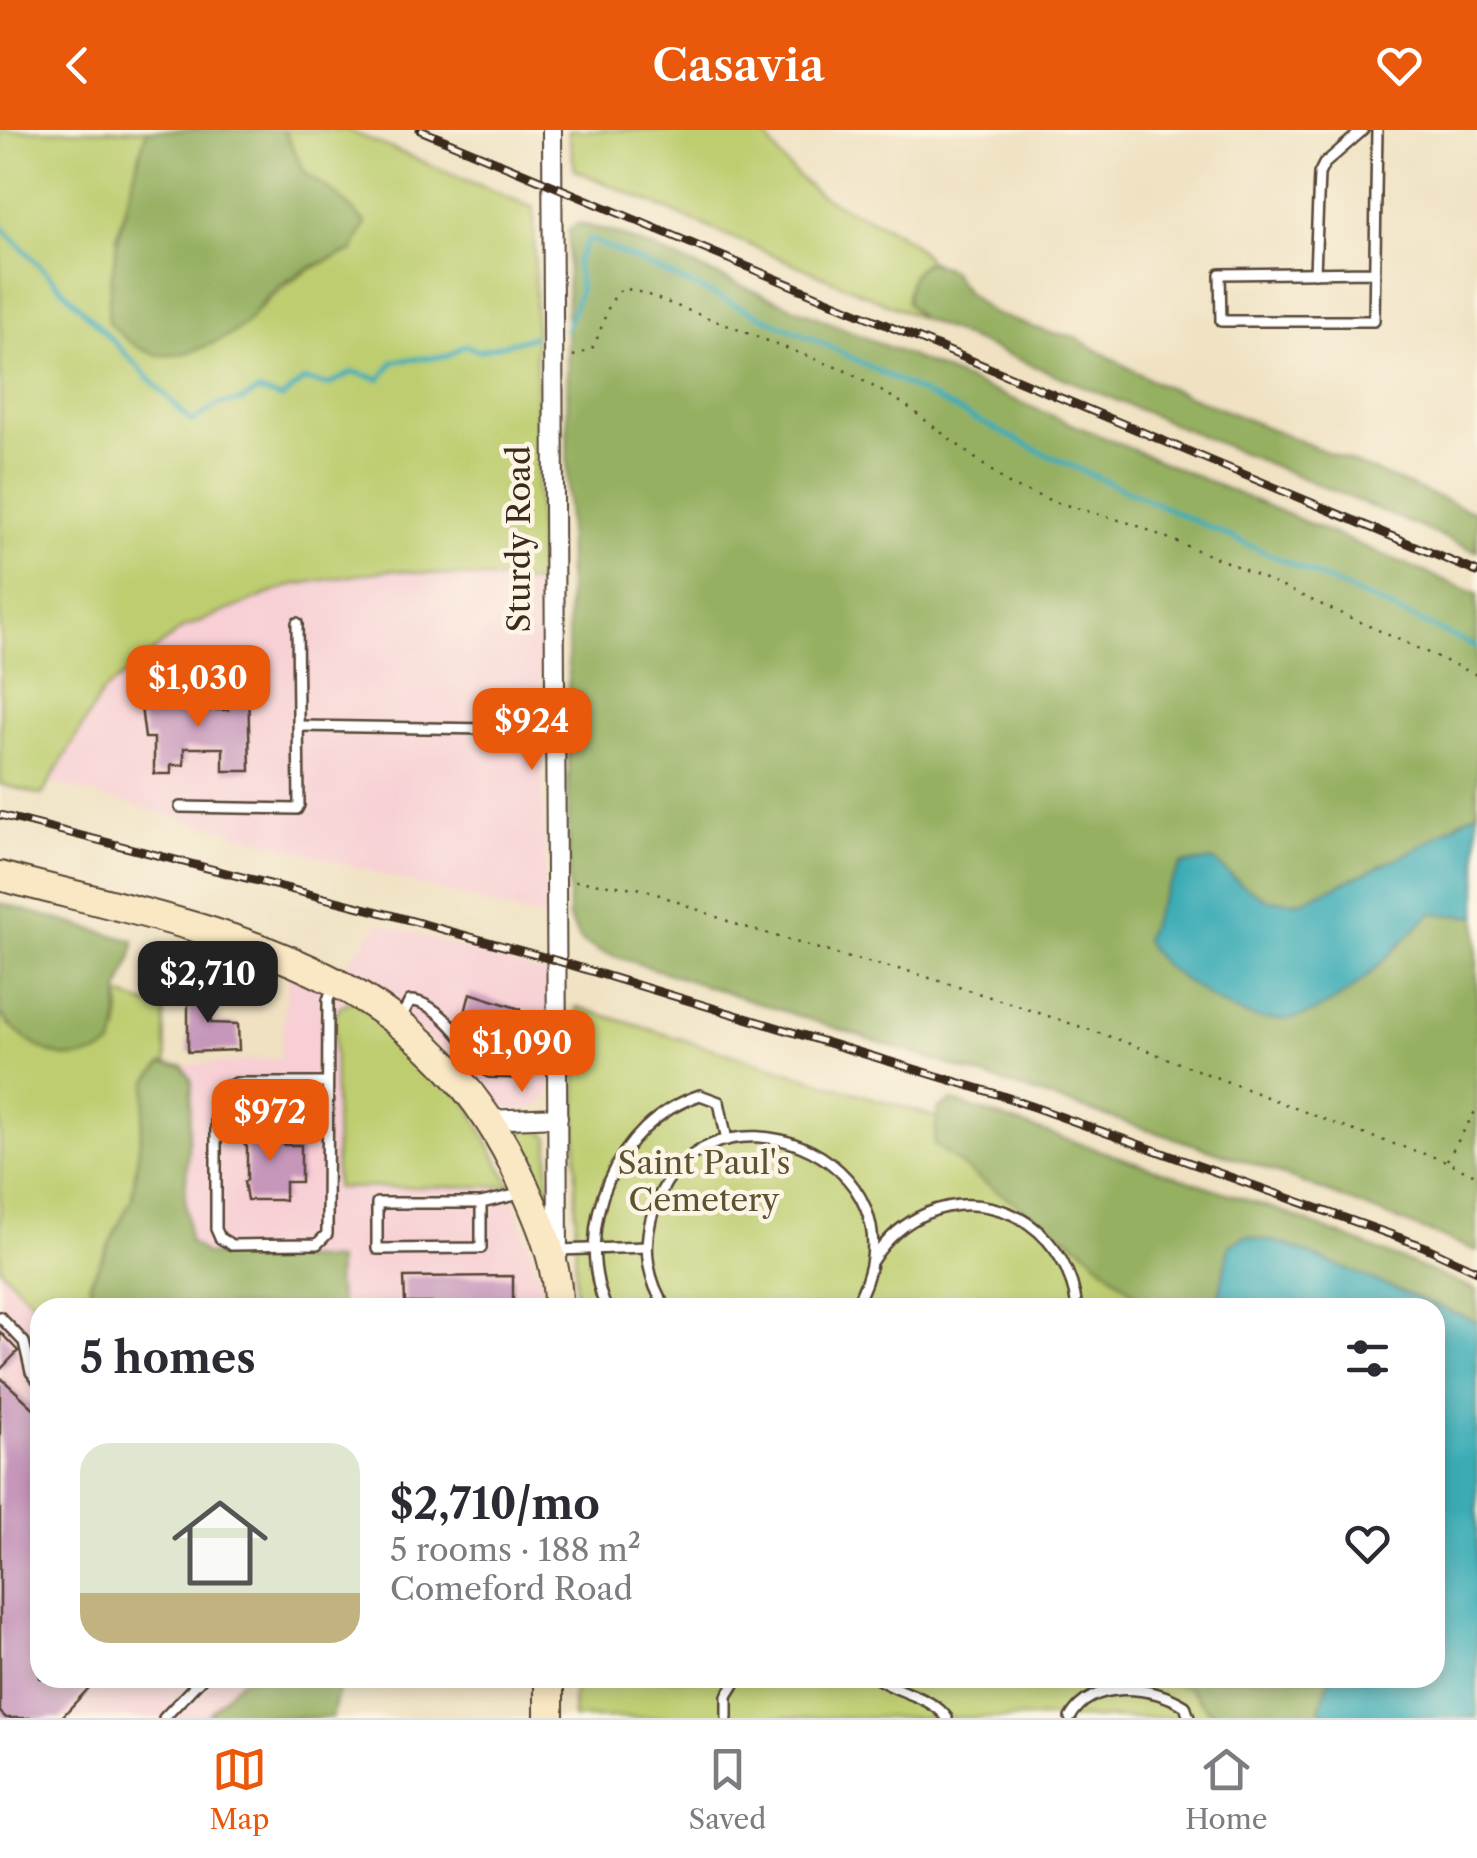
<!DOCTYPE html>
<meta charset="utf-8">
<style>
:root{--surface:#fff;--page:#f7f7f7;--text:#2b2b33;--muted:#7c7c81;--line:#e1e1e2;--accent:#ea580c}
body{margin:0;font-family:"Libre Caslon Text",serif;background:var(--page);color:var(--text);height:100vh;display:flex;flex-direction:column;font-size:38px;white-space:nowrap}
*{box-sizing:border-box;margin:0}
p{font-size:32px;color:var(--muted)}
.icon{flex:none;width:55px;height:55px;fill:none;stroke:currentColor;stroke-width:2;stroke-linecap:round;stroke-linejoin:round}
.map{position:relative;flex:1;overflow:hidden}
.sheet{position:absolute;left:30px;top:1168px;width:1415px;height:390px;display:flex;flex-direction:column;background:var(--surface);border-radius:30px;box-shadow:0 5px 15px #0003}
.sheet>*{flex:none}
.price{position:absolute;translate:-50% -85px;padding:0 22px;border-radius:20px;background:var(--accent);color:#fff;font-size:32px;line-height:65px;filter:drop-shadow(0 2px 5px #0008)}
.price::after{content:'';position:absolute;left:50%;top:60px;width:30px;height:22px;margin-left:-15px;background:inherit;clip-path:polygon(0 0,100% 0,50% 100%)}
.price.current{background:#222;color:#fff}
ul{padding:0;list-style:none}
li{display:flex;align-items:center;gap:30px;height:250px;padding:0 50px}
li span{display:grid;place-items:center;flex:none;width:280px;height:200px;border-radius:30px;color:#555}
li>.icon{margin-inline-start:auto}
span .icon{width:120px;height:120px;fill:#fffc;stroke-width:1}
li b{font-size:42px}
h2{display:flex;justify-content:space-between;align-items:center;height:120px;padding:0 50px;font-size:42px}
header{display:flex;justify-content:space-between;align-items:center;height:130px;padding:0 50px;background:var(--accent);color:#fff;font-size:45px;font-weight:600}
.menu{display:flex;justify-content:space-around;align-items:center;height:140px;border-top:2px solid var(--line);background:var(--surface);font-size:28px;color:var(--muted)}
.menu a{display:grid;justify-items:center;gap:5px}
.menu .current{color:var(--accent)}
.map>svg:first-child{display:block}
.built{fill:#f7cfd4}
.green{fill:#bdcd70;stroke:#7c7c47;stroke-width:2.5}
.forest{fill:#96b062;stroke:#686d40;stroke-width:2.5}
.water{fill:#3bacb6;stroke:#3b6b6a;stroke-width:2.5}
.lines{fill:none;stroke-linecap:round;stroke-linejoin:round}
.stream{stroke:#3bacb6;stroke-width:5}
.building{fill:#c696bb}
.lane-casing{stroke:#564536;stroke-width:14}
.street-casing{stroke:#564536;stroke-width:22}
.secondary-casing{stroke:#564536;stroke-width:32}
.path{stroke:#564536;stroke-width:2.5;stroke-dasharray:2.5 8;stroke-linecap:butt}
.lane{stroke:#fff;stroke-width:9}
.street{stroke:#fff;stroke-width:18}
.secondary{stroke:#fae7c3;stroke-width:28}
.rail-casing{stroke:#3b2a1e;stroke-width:9}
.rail{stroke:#fcf5e5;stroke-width:5;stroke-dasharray:15;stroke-linecap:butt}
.labels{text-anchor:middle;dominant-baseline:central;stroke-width:9;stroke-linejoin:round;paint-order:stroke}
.street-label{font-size:32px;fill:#3b2a1e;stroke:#fcf5e5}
.park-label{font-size:32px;fill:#5c5332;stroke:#fcf5e5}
</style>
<header><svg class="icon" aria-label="back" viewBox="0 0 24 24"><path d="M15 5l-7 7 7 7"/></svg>Casavia<svg class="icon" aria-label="heart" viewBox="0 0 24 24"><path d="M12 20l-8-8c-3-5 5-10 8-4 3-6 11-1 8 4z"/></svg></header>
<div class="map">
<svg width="1477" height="1588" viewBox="0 0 1477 1588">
<rect width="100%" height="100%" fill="#fcf5e5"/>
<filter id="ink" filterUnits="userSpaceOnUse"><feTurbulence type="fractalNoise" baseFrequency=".01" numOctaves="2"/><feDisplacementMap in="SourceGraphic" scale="20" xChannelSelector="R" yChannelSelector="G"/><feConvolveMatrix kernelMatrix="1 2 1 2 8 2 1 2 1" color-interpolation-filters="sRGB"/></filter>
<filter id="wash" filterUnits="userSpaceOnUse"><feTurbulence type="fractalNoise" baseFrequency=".0048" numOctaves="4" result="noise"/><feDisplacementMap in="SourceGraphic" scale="40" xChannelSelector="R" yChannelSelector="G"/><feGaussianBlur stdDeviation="2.25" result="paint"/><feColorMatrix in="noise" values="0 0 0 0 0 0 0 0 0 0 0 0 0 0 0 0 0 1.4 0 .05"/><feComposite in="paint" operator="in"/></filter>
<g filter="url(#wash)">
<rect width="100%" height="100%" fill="#efe1c1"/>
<g class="built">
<path d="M391,440L539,453L546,790L49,652L102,563L183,498L292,455Z"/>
<path d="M380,793L549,845L550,962L541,974L532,979L515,980L493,975L445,921L341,840Z"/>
<path d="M289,839L364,881L499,1028L545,1163V1177H342L336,1153V1130L205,1124L189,1110L185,1067L192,952L183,936L280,928Z"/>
<path d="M0,1138L40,1180V1548H243L205,1588H0Z"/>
</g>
<g class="green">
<path d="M0,0H147L116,109L243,196C277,157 305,138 353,120L366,93L335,64L305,43L284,0H347L534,78L539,453L391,440L292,455L183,498L102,563L42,665L0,654Z"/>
<path d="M568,0H763C774,23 799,51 821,65C857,88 903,95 929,131C910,140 908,153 907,173L920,188L575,40Z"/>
<path d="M119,865L164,880L167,934H162L148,951L132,1068L90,1152L91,1177L40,1178V1180L0,1138V883L10,896L118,901L121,878Z"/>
<path d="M356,871L466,970L511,1056L336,1058L334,891C338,876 341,873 356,871Z"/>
<path d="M577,877L1169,1059L1201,1178H575Z"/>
<path d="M533,998L540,999L549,1008L548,1072L544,1075L511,1008V1001Z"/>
<path d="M574,1548H1330L1320,1579L1323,1588H573Z"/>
</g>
<g class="forest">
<path d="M147,0H284L305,43L335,64L366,93L353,121C324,131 293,143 270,164C261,173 254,185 245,194C235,203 223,209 211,214C166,234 142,228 108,192C110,125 128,64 147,0Z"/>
<path d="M577,93L616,103L1477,464V681L1413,721L1301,772L1268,770L1241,754L1213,731L1181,734L1361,851L1431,783L1477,787V1121L1260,1036L599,821L581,811L569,789L567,173L569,100Z"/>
<path d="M929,131L951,140L965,161L991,183L1048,202L1072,206L1152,251L1477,383V421L920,188L907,173C908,153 910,140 929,131Z"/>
<path d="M0,773L134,811C134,830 125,841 120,859C116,880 122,892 112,916C71,943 27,918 0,883Z"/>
<path d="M162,934L183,936L192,952L185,1067L189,1111L205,1124L337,1130L336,1153L342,1177H91L90,1153L132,1068L148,951Z"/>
<path d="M952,971L1283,1082L1477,1160V1192L1284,1114L1245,1106L1229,1116L1217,1177H1148L1082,1117L979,1049L934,1014L938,979Z"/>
<path d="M243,1548H341L332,1588H205Z"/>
<path d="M953,1548H1330L1320,1579L1333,1588H1223L1208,1580L1190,1558L1150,1550L1091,1557Z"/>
</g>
<g class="water">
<path d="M1477,681V787L1431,783C1361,852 1301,935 1199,860C1178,845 1154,833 1145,809L1162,767L1181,735L1213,730L1241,754L1268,770L1301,772L1413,721Z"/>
<path d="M1245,1106L1284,1114L1477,1192V1588H1333L1320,1580L1330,1548H1435V1178L1217,1177L1229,1116Z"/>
</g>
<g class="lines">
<g class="stream">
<path d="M0,95L192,292L219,274L242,271L257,261L282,268L304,250L328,255L353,242L380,249L394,231L448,226L465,215L479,221L532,207"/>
<path d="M566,199L580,160L576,132L589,109L828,216L1043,323L1477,517"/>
</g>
</g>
<g id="blocks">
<g class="building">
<path d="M164,553H179V580H228V555H248L250,641H223V618H184V635H171V644H154V608H145L141,577H156V562H164Z"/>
<path d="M188,858H211V893L238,894L239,920L188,922Z"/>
<path d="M470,863L520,879L521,932H491L488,906L483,901L462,895Z"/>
<path d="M284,998V1015H301V1052H285V1070H247L244,1052L247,1050V1017L244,1014L247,999Z"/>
<path d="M513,1146V1178H431V1173H405L404,1147Z"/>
<path d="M0,1202L18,1221L0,1240Z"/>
<path d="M0,1247L40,1284V1548H98L61,1588H6L0,1582Z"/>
</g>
</g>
</g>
<g filter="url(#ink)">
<use href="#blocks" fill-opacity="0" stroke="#564536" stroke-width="2.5"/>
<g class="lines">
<defs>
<g id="lane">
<path d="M1374,142L1220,144L1221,191H1374L1377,0"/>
<path d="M1315,143L1319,44L1324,34L1363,0"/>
<path d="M299,596L554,600"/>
<path d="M180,677L297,679L299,675L297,493"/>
<path d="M400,889L410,871C439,870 471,921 489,942L527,943"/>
<path d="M326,953H236L216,962V1099L220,1108L232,1115L317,1114L327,1104L328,870L333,858"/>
<path d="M481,1073V1118L377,1119V1073H481L524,1063"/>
<path d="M558,1120L647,1117"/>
<path d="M872,1131C932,1037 1063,1067 1077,1178"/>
<path d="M606,1178C572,1096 615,993 700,965L719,972L727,1010"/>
<path d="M666,1178C648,1151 643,1119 651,1089C693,929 942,1026 854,1178"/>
<path d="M0,1187L24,1212L31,1242L40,1253"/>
<path d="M877,1548C898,1563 933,1567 947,1588"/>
<path d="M164,1588L202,1548"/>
<path d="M727,1588V1566L738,1548"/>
<path d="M1070,1588C1091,1549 1152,1555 1185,1576L1189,1588"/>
</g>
<g id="street">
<path d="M552,0L558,1124"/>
<path d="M488,990L558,987"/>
</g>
<g id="secondary">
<path d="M0,746C211,802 424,829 523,1054C540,1091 559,1136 558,1178"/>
<path d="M549,1588V1548"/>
</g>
</defs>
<use href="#lane" class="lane-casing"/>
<use href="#street" class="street-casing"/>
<use href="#secondary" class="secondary-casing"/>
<g class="path">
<path d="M573,226L591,220C604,200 604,173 623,158L643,163L846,241L904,274L1010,355L1055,372L1133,394L1234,435L1477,545"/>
<path d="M575,751L644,759L735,794L846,827L911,842L1009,873L1117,909L1357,1002L1446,1031L1477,1046"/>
<path d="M1447,1030L1477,978"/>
</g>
<use href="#lane" class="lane"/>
<use href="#street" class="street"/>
<use href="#secondary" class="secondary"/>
<defs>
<g id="rail">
<path d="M420,0L1477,442"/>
<path d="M0,685L391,785L558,831L1003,966L1423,1116L1477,1141"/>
</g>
</defs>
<use href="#rail" class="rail-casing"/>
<use href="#rail" class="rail"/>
</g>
</g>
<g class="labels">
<g class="street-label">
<text transform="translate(518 409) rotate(-90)">Sturdy Road</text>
</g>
<g class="park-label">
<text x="704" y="1032">Saint Paul's<tspan x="704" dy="37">Cemetery</tspan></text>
</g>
</g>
</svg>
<b class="price" style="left:198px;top:600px">$1,030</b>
<b class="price" style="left:532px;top:643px">$924</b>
<b class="price current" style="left:208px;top:896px">$2,710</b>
<b class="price" style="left:522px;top:965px">$1,090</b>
<b class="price" style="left:270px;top:1034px">$972</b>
<section class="sheet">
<h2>5 homes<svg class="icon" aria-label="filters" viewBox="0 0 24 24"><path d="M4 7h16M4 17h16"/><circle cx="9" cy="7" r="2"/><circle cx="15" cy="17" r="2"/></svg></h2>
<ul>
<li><span style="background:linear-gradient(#dfe7d0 75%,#c2b280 0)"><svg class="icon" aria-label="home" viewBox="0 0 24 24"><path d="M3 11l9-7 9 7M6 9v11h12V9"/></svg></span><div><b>$2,710/mo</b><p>5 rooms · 188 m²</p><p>Comeford Road</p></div><svg class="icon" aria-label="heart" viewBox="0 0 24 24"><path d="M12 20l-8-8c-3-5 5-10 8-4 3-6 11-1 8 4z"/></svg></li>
</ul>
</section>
</div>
<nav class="menu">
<a class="current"><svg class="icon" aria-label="map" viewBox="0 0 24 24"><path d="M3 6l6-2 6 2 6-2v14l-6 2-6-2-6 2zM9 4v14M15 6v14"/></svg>Map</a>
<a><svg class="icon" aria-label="saved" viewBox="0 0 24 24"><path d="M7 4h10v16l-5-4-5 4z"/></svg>Saved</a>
<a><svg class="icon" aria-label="home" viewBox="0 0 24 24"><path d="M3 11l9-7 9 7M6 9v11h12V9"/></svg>Home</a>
</nav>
